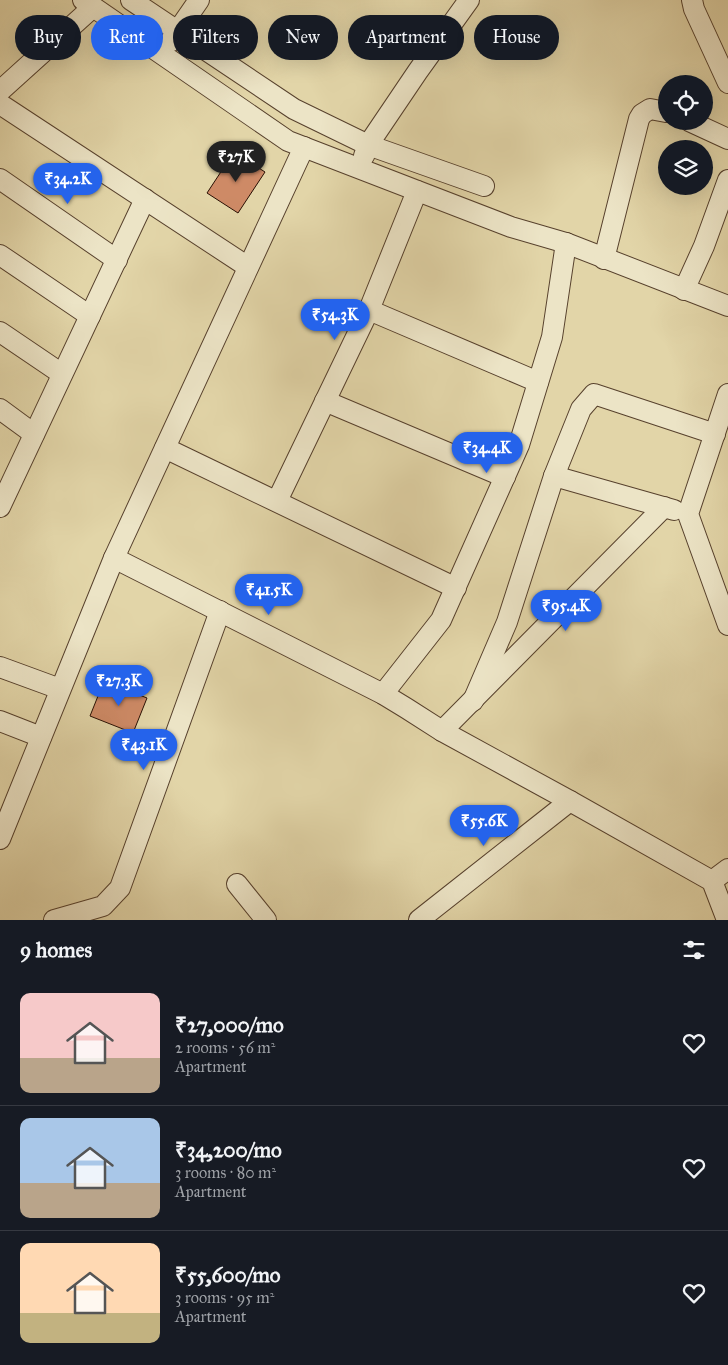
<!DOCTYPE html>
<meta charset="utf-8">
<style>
:root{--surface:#171b24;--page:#242831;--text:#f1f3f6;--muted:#9ea1a6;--line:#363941;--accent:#2563eb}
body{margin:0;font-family:"IM FELL Great Primer",serif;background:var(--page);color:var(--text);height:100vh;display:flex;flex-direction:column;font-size:19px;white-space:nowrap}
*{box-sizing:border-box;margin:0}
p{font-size:16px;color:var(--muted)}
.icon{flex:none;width:28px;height:28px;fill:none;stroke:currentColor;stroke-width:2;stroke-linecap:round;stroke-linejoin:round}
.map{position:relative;height:920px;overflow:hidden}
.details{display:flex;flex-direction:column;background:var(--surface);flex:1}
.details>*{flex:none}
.hud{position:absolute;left:15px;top:15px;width:699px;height:45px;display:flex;gap:10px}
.fabs{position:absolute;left:658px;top:75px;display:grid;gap:10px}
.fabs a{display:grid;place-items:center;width:55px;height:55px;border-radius:50%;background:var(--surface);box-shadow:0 5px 20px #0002;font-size:25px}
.price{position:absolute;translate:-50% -42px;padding:0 11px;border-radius:18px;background:var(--accent);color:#fff;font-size:16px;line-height:32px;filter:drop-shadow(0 1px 2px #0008)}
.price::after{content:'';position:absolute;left:50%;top:30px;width:15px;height:11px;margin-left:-8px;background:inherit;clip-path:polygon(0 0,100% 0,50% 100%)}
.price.selected{background:#222;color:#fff}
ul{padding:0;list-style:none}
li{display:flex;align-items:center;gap:15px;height:125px;padding:0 20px}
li+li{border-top:1px solid var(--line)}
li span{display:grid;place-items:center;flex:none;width:140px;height:100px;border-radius:10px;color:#555}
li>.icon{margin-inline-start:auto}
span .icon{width:60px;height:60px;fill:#fffc;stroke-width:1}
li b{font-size:21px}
h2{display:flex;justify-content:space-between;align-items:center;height:60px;padding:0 20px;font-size:21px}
.chip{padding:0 18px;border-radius:22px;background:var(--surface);box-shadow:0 5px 20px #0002;font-size:18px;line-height:45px}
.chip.selected{background:var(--accent);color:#fff}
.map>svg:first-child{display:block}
.building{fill:#ce8a66;stroke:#291004}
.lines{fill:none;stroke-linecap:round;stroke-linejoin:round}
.minor-casing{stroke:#57412d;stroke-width:22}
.minor{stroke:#ece4c6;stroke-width:20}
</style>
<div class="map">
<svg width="728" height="920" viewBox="0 0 728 920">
<rect width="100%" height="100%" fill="#e2d5a8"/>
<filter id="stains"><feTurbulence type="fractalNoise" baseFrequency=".004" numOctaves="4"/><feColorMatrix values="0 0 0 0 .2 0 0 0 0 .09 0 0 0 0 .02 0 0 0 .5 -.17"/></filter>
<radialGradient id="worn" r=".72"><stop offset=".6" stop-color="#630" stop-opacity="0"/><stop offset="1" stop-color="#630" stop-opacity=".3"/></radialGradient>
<g class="building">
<path d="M234,152L265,172L238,213L207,193Z"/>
<path d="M104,681L147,698L133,733L90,716Z"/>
</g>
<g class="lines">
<defs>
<g id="minor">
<path d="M83,0L288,141L511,227L566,243L728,306"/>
<path d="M131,0L294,109L368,145L484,186"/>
<path d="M692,0L694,9L728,83"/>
<path d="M170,42L199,0"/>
<path d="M0,91L93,7"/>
<path d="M0,104L248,267"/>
<path d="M689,121L728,139"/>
<path d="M364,156L368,145L418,71L469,0"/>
<path d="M0,179L117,260"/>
<path d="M0,255L90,316"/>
<path d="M604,259L639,119L642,114L650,109L666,112"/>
<path d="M684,290L704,246L728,180"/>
<path d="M369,310L538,382"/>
<path d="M0,332L62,374"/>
<path d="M728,394L688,514L728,625"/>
<path d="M325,401L505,477"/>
<path d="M0,409L34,434"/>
<path d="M165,448L456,588"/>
<path d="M554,476L674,510"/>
<path d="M277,501L369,310L417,191"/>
<path d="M0,507L145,199"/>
<path d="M114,558L383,694L406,708L442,731L570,801L712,881L727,920"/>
<path d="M0,667L60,689"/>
<path d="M383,694L441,620L519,445L552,337L566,243"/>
<path d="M473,701L507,622L554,476L581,409L594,394L715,434"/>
<path d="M0,721L41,737"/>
<path d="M442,731L664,507"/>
<path d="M0,839L114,558L304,147"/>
<path d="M712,881L728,869"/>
<path d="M237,884L266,920"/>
<path d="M54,920L103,906L120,888L220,611"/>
<path d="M419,920L570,801"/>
</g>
</defs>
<use href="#minor" class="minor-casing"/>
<use href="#minor" class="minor"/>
</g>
<rect width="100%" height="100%" filter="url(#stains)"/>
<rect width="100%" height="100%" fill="url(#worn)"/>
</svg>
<div class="fabs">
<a><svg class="icon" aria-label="locate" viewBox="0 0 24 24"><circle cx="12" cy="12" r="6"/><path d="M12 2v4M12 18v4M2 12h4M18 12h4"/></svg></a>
<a><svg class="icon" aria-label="layers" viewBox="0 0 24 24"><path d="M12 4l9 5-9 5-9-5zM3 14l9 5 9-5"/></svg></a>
</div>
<b class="price selected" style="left:236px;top:183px">₹27K</b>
<b class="price" style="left:68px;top:205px">₹34.2K</b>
<b class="price" style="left:335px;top:341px">₹54.3K</b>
<b class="price" style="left:487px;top:474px">₹34.4K</b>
<b class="price" style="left:269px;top:616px">₹41.5K</b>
<b class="price" style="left:566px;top:632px">₹95.4K</b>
<b class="price" style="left:119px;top:707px">₹27.3K</b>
<b class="price" style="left:144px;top:771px">₹43.1K</b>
<b class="price" style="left:484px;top:847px">₹55.6K</b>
<div class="hud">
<a class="chip">Buy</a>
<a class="chip selected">Rent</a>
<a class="chip">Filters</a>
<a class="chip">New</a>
<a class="chip">Apartment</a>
<a class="chip">House</a>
</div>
</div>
<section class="details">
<h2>9 homes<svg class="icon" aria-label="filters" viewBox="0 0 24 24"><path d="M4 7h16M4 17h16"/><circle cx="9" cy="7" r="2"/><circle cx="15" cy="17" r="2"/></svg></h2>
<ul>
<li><span style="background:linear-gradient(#f6c9c9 65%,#b9a48a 0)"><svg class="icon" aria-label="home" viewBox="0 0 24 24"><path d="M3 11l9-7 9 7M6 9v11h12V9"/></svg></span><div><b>₹27,000/mo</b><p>2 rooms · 56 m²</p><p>Apartment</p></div><svg class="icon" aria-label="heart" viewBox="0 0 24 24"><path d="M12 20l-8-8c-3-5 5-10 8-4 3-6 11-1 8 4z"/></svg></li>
<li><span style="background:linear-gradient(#a9c7e8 65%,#b9a48a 0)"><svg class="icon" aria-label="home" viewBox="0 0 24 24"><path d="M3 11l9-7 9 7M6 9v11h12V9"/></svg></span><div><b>₹34,200/mo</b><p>3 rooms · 80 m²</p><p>Apartment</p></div><svg class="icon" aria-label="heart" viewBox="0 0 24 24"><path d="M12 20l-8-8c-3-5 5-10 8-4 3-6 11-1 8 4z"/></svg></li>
<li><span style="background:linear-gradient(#ffd9b3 70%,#c2b280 0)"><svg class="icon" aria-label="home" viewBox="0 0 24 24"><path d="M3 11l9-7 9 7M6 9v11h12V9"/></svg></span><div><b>₹55,600/mo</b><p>3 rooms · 95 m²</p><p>Apartment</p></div><svg class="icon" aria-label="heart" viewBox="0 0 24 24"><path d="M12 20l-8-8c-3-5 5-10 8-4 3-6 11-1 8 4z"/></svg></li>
</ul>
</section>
